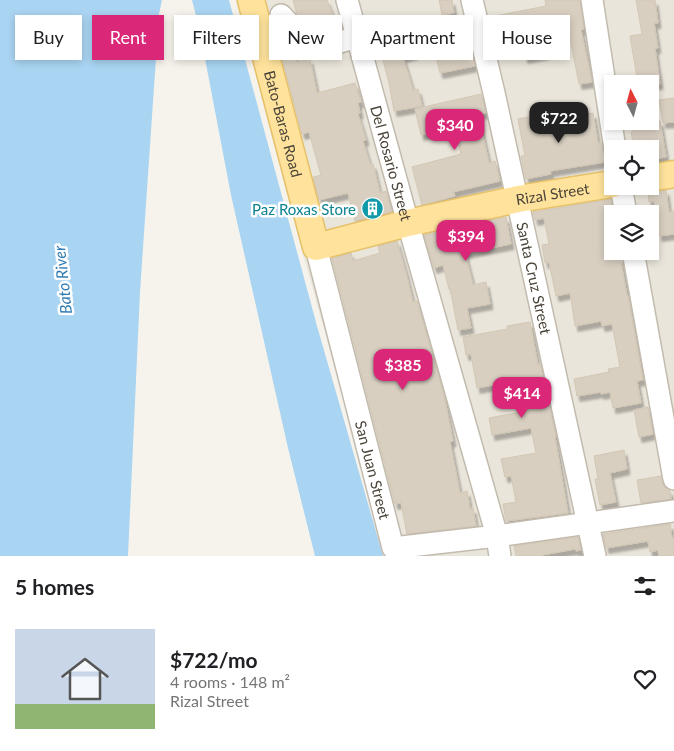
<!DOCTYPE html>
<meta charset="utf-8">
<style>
:root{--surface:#fff;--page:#f2f2f2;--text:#202124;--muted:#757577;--accent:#db2777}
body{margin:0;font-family:Lato,sans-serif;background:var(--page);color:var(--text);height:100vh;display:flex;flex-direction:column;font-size:19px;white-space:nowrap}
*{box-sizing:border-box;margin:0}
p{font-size:16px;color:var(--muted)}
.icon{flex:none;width:28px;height:28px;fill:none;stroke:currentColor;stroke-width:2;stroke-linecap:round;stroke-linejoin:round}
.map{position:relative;height:556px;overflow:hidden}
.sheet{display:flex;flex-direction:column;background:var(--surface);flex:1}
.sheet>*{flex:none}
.banner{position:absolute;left:15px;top:15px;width:645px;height:45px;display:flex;gap:10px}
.needle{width:32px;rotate:354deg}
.fabs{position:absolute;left:604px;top:75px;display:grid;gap:10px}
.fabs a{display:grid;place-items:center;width:55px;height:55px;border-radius:0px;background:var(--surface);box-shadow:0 2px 8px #0003;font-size:25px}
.price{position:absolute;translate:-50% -42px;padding:0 11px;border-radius:10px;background:var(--accent);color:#fff;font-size:16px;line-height:32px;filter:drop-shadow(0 1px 2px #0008)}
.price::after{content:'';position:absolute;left:50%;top:30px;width:15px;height:11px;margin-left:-8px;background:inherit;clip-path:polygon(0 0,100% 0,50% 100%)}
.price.selected{background:#222;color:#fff}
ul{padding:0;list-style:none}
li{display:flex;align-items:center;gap:15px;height:125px;padding:0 15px}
li span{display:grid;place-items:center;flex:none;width:140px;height:100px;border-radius:0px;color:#555}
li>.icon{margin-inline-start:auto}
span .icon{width:60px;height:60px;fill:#fffc;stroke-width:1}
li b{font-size:21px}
h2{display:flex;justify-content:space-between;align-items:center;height:60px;padding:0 15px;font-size:21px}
.pill{padding:0 18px;border-radius:0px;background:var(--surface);box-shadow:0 2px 8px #0003;font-size:18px;line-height:45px}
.pill.selected{background:var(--accent);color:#fff}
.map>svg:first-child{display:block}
.residential{fill:#eae5da;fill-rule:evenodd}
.water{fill:#a9d4f2}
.building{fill:#d8cfc1;stroke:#d3c7b4;filter:url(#shadow)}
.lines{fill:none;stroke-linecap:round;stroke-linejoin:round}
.minor-casing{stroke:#c2bbae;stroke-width:24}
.major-casing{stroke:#e6c16a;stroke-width:29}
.minor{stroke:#fff;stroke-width:21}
.major{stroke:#ffe39c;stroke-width:26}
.labels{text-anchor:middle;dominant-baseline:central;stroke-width:5;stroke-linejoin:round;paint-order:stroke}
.street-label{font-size:15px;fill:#4b4439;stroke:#fff}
.culture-label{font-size:15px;fill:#0d838f;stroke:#fff;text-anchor:end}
.water-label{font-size:16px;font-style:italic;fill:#2e7ab2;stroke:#fff}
</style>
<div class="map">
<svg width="674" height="556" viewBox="0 0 674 556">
<defs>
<filter id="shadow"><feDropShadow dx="3" dy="5.5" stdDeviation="1" flood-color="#0004"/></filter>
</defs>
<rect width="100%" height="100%" fill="#f6f3ec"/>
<path class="residential" d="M236,0H674V556H387L300,243ZM612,84H650V121H612ZM612,149H650V186H612ZM612,214H650V251H612Z"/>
<g class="water">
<path d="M0,0H162L159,14L140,292L128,556H0Z"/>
<path d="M192,0H229L317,326L383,556H315L288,448L231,195L199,27Z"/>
</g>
<g class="building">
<path d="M293,0H327L333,16L307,25L297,14Z"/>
<path d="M439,0H452L454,13L442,15Z"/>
<path d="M545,0H580L584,29L581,30L592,82L579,84L569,33L543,38L546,54L525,58L521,38L500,42L495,16L546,6Z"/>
<path d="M636,0H655L658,23H654L658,48H655L660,84H638L630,36L642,34Z"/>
<path d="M408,29L415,54L403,57L413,90L418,89L422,106L394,111L389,83L377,37Z"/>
<path d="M282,34L294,47L297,62L310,59L317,93L355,83L361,102L358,103L360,113L358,114L366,140L363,141L370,164H373L380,193L386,191L392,212L355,221L348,193L319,200L313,177L321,175L309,132L302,134L276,36Z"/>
<path d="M470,45L475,66L440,73L435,52Z"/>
<path d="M481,94L486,113L478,114L489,163L495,161L500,181L453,192L455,196L422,205L412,167L461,154L455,126L421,135L415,109Z"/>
<path d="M674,98V122L663,123L659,100Z"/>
<path d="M554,112L555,120L593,113L598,143L601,142L603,151L605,156L611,161L550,171L551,174L526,179L521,156H525L518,119Z"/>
<path d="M633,121H660L666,157L650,160V149H634L631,132L634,131Z"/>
<path d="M666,190L669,212L674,211V234L659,236L654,201L649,202L648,192Z"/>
<path d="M611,199L613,214L612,221L606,223L612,258L620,257L627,296H628L643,380L637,381L641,403L613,408L610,392L601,394V392L577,396L574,379L609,372L608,369L620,367L612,324L602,326L601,321L575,326L570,293L556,296L549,262L545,263L542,245L549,244L544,218L535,220L533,212Z"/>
<path d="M506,217L511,244L465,253L473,285L486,282L490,304L467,308L471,328L458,330L450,288L449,289L443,265L434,268L424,235Z"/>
<path d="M397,241L406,273L413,302L417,301L444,395L453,441L450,442L460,493L467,491L470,509L473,508L476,526L407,534L401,503L395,504L332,258L351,253L353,261L380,253L378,246Z"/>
<path d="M530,322L538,365L540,364L556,437H555L568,513L506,521L503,504L516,502L511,476L505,477L501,459L536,453L531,428L492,435L489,418L527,411L521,380L477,388L471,354L466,355L463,337L507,329V326Z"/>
<path d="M648,407L653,434L639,437L634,410Z"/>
<path d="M624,450L627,469L610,473L616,502L600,505L595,479H598L594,456Z"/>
<path d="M661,476L664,487L670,491L671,499L641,503L637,480Z"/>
<path d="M670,524L672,538H674V556H659L658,550L650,552L648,541L606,548L603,534Z"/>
<path d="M578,537L581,550L576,551L575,549L542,555V556H516L514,546Z"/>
</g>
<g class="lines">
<defs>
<g id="minor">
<path id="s1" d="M347,0L408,223L497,536L500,556"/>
<path id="s2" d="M472,0L494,93L595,556"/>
<path d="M592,0L615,149"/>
<path d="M281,15L311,47H323L357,37"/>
<path d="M621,186L626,214"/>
<path id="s3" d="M316,247L393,548L497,536L674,511"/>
<path d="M633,251L674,479"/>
</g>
<g id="major">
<path id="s4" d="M251,0L316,247L408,223L518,199L612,184"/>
<path d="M650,178L674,174"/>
</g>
</defs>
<use href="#minor" class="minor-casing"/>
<use href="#major" class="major-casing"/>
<use href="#minor" class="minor"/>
<use href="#major" class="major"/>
</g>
<defs>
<symbol id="building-disc" viewBox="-11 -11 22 22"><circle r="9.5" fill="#0f9aa8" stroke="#fff"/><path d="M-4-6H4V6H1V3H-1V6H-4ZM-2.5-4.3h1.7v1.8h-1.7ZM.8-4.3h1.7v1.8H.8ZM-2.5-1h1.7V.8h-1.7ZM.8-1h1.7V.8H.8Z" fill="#fff"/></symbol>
</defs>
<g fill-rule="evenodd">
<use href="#building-disc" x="360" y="196" width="25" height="25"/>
</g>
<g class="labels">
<g class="street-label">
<text stroke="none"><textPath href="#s4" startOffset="128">Bato-Baras Road</textPath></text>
<text stroke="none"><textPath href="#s1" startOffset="169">Del Rosario Street</textPath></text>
<text stroke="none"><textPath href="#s4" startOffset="498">Rizal Street</textPath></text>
<text stroke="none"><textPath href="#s2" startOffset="285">Santa Cruz Street</textPath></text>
<text stroke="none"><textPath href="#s3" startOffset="230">San Juan Street</textPath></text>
</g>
<g class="culture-label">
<text x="356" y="209">Paz Roxas Store</text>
</g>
<g class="water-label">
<text transform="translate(62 280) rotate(-96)">Bato River</text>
</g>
</g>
</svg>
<div class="fabs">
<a><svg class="needle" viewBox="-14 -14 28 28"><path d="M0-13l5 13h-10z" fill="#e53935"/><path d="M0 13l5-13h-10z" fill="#757577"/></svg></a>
<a><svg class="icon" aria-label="locate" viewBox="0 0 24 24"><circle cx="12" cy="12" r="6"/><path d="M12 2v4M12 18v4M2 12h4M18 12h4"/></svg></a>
<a><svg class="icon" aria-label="layers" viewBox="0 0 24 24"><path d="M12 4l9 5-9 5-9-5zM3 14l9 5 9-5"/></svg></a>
</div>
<b class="price selected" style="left:559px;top:144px">$722</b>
<b class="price" style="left:455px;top:151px">$340</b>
<b class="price" style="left:466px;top:262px">$394</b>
<b class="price" style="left:403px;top:391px">$385</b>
<b class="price" style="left:522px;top:419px">$414</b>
<div class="banner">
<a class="pill">Buy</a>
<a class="pill selected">Rent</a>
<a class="pill">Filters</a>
<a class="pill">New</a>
<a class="pill">Apartment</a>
<a class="pill">House</a>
</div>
</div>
<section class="sheet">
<h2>5 homes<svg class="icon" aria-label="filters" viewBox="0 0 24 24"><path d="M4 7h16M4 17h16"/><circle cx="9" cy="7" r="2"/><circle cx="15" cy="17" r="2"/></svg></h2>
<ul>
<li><span style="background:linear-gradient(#c9d6e8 75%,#8fb573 0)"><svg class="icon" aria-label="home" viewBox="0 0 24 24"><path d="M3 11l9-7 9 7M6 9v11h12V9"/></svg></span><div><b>$722/mo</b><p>4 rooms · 148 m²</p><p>Rizal Street</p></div><svg class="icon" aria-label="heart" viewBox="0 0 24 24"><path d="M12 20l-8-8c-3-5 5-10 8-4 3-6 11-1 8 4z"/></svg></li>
</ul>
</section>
